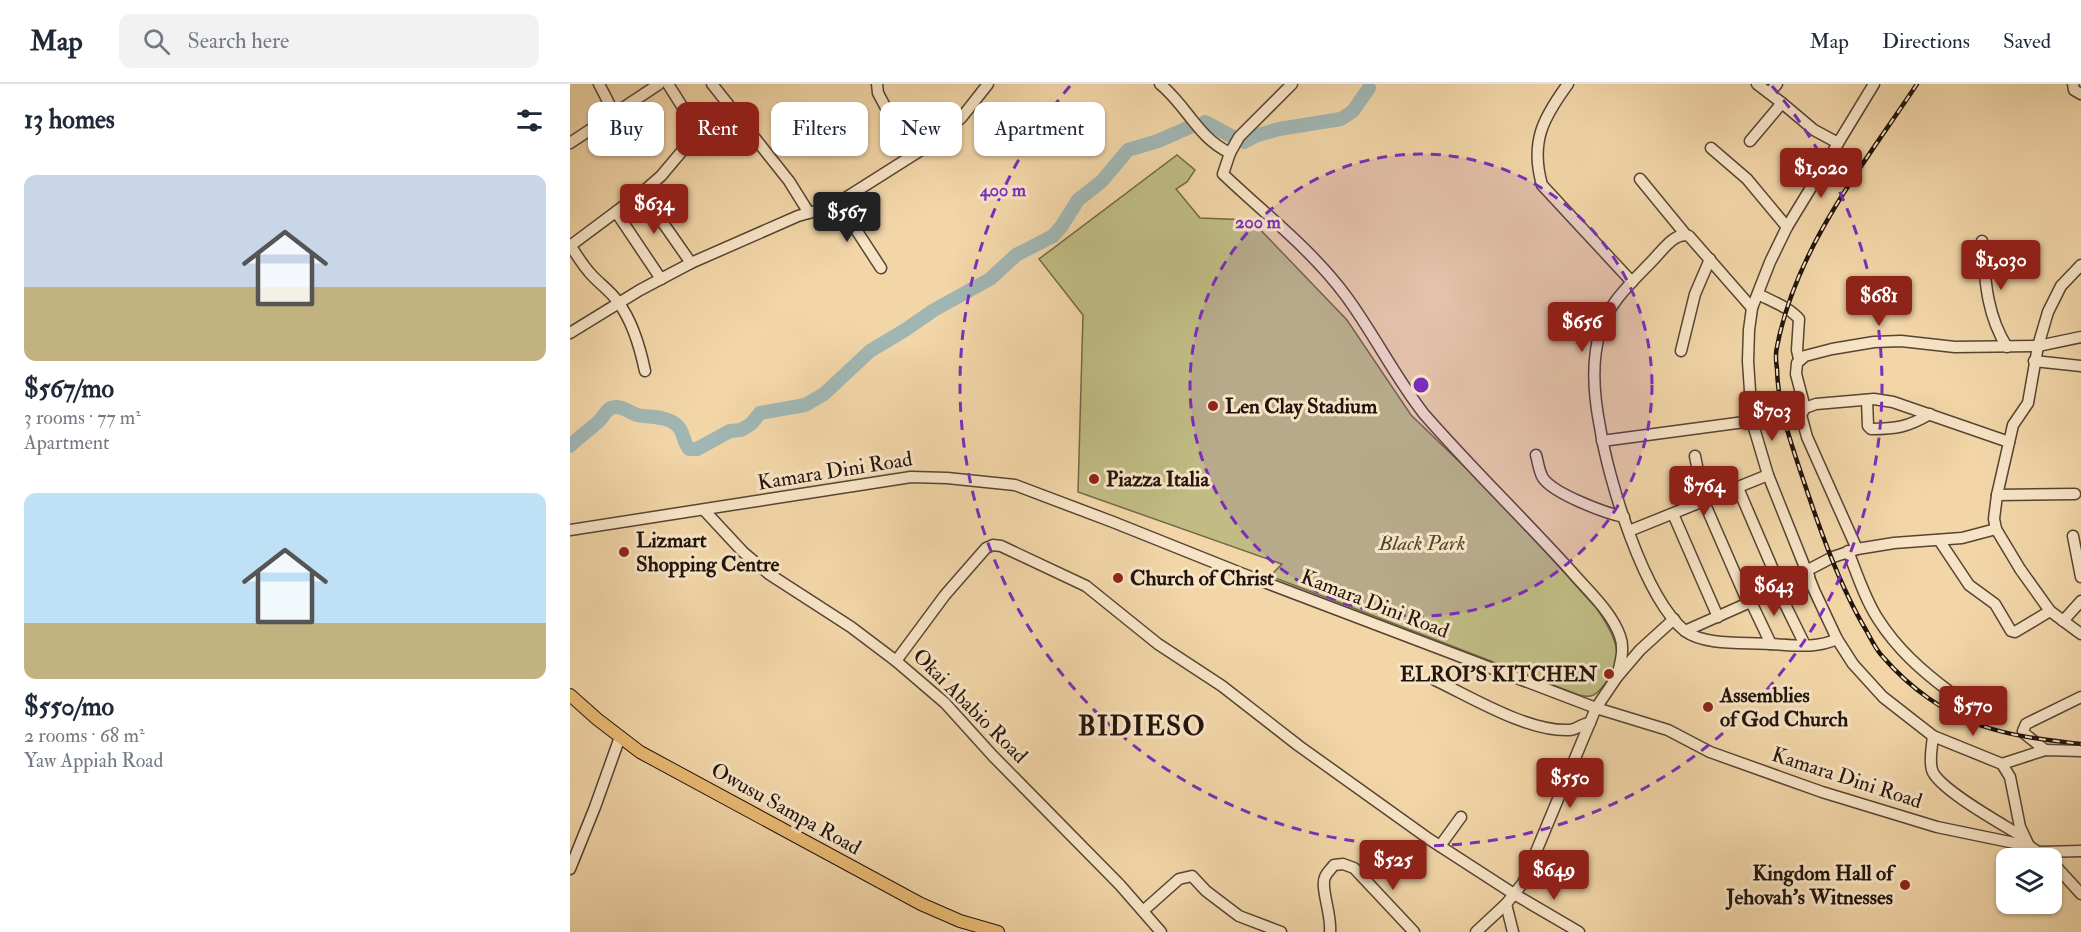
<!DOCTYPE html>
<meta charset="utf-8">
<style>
:root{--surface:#fff;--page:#f2f2f3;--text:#1f2937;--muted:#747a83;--line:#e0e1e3;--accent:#8f2418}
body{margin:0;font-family:"IM FELL Double Pica",serif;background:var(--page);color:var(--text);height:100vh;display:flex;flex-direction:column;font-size:22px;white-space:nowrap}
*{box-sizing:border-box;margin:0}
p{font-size:20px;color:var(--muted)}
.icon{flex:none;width:33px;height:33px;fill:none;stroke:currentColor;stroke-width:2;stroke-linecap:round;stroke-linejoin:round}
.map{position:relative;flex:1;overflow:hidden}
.side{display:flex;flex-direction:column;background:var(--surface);width:570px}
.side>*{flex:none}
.top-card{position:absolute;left:18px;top:18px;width:570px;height:54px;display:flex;gap:12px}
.controls{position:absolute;left:1426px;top:764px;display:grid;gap:12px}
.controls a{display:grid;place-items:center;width:66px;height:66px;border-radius:12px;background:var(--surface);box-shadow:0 2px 4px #0004;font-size:30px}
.price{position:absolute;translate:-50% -51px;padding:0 14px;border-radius:6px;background:var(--accent);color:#fff;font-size:20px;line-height:39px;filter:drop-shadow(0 2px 3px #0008)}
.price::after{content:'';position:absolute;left:50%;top:36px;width:18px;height:14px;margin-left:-9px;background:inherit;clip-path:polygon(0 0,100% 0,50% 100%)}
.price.selected{background:#222;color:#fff}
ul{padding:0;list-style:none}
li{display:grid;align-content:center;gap:12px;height:318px;padding:0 24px}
li span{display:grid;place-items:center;height:186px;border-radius:12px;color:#555}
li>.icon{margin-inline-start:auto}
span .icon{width:108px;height:108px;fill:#fffc;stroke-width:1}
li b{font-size:26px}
h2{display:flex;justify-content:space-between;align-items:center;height:72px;padding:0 24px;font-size:26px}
.tag{padding:0 21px;border-radius:12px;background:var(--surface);box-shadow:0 2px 4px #0004;font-size:21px;line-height:54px}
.tag.selected{background:var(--accent);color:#fff}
header{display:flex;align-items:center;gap:36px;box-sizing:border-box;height:84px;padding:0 30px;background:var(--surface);border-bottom:2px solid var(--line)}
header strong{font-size:28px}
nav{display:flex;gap:33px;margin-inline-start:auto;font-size:21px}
.search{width:420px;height:54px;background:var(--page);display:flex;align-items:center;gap:15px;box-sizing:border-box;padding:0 21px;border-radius:12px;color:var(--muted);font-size:22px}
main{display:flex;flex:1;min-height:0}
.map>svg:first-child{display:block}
.green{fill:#c0bc84;stroke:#716848;stroke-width:1.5}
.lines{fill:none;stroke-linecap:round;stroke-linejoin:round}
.river{stroke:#a0b6b3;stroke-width:14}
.minor-casing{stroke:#564433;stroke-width:13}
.major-casing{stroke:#22140c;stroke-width:14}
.minor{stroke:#f7e4c6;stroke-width:10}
.major{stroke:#e9bb74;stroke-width:12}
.rail-casing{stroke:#22140c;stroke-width:4.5}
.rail{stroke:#f7e4c6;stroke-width:2;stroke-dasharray:7;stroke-linecap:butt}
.ring{fill:none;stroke:#7b2cbf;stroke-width:3;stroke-dasharray:10 8}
.poi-dot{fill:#8f2418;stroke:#f7e4c6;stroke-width:2}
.labels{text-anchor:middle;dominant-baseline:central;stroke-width:6;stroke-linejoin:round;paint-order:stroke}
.poi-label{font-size:21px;font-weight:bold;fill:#22140c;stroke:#f7e4c6;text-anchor:start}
.street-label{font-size:21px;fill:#22140c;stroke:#f7e4c6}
.park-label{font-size:21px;font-style:italic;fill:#514630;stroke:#f7e4c6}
.district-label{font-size:27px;font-weight:bold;letter-spacing:1.5px;fill:#22140c;stroke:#f7e4c6}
.centre{fill:#7b2cbf;stroke:#f7e4c6;stroke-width:3}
.ring-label{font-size:18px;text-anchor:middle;font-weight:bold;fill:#7b2cbf;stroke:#f7e4c6;stroke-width:6;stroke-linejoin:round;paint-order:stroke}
</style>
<header>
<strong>Map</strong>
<div class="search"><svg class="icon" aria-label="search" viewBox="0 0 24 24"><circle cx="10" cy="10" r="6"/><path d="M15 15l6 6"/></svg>Search here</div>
<nav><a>Map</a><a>Directions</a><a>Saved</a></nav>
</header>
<main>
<section class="side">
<h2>13 homes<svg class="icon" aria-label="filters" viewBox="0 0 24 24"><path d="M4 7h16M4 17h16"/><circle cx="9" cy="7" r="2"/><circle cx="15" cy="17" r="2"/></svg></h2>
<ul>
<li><span style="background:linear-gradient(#c9d6e8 60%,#c2b280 0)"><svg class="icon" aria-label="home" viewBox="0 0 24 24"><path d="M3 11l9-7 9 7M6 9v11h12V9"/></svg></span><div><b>$567/mo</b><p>3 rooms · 77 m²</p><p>Apartment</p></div></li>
<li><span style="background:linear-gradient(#bfe0f5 70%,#c2b280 0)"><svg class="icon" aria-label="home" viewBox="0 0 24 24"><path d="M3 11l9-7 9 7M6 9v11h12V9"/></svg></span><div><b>$550/mo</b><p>2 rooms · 68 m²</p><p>Yaw Appiah Road</p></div></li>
</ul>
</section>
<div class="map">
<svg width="1511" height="848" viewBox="0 0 1511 848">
<rect width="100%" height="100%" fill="#f2d6a8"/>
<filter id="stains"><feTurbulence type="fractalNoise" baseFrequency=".00333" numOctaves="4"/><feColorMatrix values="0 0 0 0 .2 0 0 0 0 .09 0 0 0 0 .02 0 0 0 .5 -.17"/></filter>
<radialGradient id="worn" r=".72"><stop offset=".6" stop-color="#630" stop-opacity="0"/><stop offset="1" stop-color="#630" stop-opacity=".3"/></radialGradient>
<path class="green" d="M607,71L625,86L617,98L606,105L630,134L681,136L777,236L841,331L932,419L1027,525C1038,541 1051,562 1046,582C1045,589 1037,597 1033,602C1025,612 1022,614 1009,611L700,492L712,480L508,408L513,231L469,175Z"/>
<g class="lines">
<g class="river">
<path d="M635,38L663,53"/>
<path d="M674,58L685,52L709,45L771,35L783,27L799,4"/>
<path d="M0,362C9,353 19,346 28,338C33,334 35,327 41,324C50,320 58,328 67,331C80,334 101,331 110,345C114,351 113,357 119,365H127L160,347L171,346L181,340L190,329L235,321L254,310L300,267L335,246L364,226L420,195L446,171L483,152L491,143L508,116L532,97L558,66L588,57L620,43"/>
</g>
<defs>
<g id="minor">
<path d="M29,0L45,31"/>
<path d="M98,0L132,54"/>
<path d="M142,0L219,97L239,129"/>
<path d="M307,0L308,9L341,71"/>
<path d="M590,0C618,23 627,53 660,69"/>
<path d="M722,0L669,53L660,69L653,90C695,130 742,166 776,212C804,250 825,293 854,330C901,384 953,434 1001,487C1018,507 1041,527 1050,552C1055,565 1050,580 1047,593"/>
<path d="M998,0C973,34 960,58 972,101L1062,198"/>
<path d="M1187,0L1212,19"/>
<path d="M1304,0L1217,143L1200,178L1182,224L1179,246L1178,277L1182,337L1198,391L1244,506L1267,555L1283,580L1313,613L1363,652L1432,680L1440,693L1450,743L1459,762"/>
<path d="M1503,0L1504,6L1511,10"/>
<path d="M1199,9L1207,0"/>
<path d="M1180,57L1212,19L1244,46L1268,59"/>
<path d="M0,59L89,0"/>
<path d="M1141,64L1177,95L1217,143"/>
<path d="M1070,95L1116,151"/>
<path d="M75,106L93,139L121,179"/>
<path d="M268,118L311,184"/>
<path d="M46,128L91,195"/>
<path d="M1412,157C1415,194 1416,230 1437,263"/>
<path d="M0,161C6,170 12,180 19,188C28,199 40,206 48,218C63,238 70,263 75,287"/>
<path d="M0,162L75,106L91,92L118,60L157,45L171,37"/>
<path d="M1511,181L1491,202L1478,228L1468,262L1458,319L1443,341L1427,411L1424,435L1426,445L1450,485L1480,527L1511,550"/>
<path d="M1188,210C1201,217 1219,223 1229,235L1227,266L1229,275"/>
<path d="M1182,224L1119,152C1105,147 1092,167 1083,176C1064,196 1037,220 1030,248C1021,278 1024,313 1030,343C1038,395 1074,514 1115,547C1135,562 1176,558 1200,560C1223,561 1246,565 1267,555"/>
<path d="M0,249L70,206L121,179L228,132L256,124L277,113L367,56L392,33L418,0"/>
<path d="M1111,267L1125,210L1140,175"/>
<path d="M1464,277L1511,282"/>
<path d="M1297,316L1298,342L1301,345C1326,345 1338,343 1360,330"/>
<path d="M1235,324L1226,290L1227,279L1235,272L1262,265L1304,258L1331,257L1385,263L1468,262L1511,253"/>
<path d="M1032,357L1182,337"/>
<path d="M966,371C968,378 969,388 973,394C984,410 1035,429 1054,433"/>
<path d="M1125,372L1134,418L1178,519"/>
<path d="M1168,404L1211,504"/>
<path d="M1427,411L1505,410"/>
<path d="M134,426L173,468L199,490L281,543L326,577L375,619L422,671L550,801L591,848"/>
<path d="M1103,430L1148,533"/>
<path d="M0,446L341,393L377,394L445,401L543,438L673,490L1026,624L1098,646L1140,668L1252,708L1367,743L1459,762L1477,774"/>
<path d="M1059,447L1198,391"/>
<path d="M1503,452L1511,493"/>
<path d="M1369,456L1399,501L1425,520L1441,547L1445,548L1480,527"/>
<path d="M1287,465L1237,353L1231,331L1235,324L1246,320L1304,315L1323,318L1439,358"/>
<path d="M1278,467C1287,490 1295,515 1308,535C1327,565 1352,587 1380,608"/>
<path d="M1236,487L1263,473L1287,465L1324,459L1392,454L1426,445"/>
<path d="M1208,506L1235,561"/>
<path d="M1181,518L1201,560"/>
<path d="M1493,537L1511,517"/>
<path d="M1115,547L1239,492"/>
<path d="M326,577L375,511L416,464L423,461L431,462L516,502L588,560L652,602L729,662L859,755L944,810L1009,848"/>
<path d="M865,596C901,613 958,648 999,646C1007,646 1012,639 1020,639"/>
<path d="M1363,652C1362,663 1359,675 1362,686C1368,705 1434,741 1453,753"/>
<path d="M1475,666L1455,650L1453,647L1456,640L1511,613"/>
<path d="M1432,680L1475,666L1511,667"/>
<path d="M870,762L891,733"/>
<path d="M1470,768L1511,767"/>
<path d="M1482,778L1511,810"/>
<path d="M0,785L25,723L50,653"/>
<path d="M936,820L943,848"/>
<path d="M573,827L609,795L622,792L636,807L669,832L711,848"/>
<path d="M760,848C762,832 750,803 755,793C757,788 761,785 764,781L773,780L784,784L844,848"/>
<path d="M906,848L936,820L953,799L1026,624L1047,593L1070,566L1104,535"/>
</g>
<path id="major" d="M0,611L27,635L70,668L351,820L390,837L428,848"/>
</defs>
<use href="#minor" class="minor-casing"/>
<use href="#major" class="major-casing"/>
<use href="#minor" class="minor"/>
<use href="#major" class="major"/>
<defs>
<path id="rail" d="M1347,0C1292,83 1226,164 1207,263C1205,270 1206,278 1207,285C1208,324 1221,359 1233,395C1249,443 1270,503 1296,546C1301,555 1306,566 1313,573C1339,603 1375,630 1413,642C1444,653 1478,656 1511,660"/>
</defs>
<use href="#rail" class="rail-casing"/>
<use href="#rail" class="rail"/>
</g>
<circle cx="851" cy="301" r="231" fill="#7b2cbf" fill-opacity=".12"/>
<g class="ring">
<circle cx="851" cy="301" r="231"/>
<path d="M1202 2A461 461 0 1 1 500 2"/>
</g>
<g class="poi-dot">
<circle cx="643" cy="322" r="6"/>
<circle cx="524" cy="395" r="6"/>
<circle cx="54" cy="468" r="6"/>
<circle cx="548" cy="494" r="6"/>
<circle cx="1039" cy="590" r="6"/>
<circle cx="1138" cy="623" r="6"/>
<circle cx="1335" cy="801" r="6"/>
</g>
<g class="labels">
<g class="poi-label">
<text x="655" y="322">Len Clay Stadium</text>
<text x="536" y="395">Piazza Italia</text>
<text x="66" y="456">Lizmart<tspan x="66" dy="24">Shopping Centre</tspan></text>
<text x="560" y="494">Church of Christ</text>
<text x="1027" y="590" text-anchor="end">ELROI'S KITCHEN</text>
<text x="1150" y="611">Assemblies<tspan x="1150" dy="24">of God Church</tspan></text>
<text x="1323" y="789" text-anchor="end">Kingdom Hall of<tspan x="1323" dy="24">Jehovah's Witnesses</tspan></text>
</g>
<g class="street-label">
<text transform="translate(265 387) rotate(-9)">Kamara Dini Road</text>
<text transform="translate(805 520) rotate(21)">Kamara Dini Road</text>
<text transform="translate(400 622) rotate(45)">Okai Ababio Road</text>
<text transform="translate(1277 694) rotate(18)">Kamara Dini Road</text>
<text transform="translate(216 725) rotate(29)">Owusu Sampa Road</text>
</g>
<g class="park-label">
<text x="852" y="459">Black Park</text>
</g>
<g class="district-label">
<text x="572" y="642">BIDIESO</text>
</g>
</g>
<circle cx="851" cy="301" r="9" class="centre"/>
<g class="ring-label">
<text x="433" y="112">400 m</text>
<text x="688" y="144">200 m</text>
</g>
<rect width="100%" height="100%" filter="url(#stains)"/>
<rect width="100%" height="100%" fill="url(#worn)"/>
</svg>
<div class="controls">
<a><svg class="icon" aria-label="layers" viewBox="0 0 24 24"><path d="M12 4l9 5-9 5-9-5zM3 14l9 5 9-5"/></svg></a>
</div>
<b class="price" style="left:1251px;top:115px">$1,020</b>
<b class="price" style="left:84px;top:151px">$634</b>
<b class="price selected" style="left:277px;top:159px">$567</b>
<b class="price" style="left:1431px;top:207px">$1,030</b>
<b class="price" style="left:1309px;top:243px">$681</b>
<b class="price" style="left:1012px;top:269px">$656</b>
<b class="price" style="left:1202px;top:358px">$703</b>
<b class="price" style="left:1134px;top:433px">$764</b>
<b class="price" style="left:1204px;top:533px">$643</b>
<b class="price" style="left:1403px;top:653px">$570</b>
<b class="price" style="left:1000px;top:725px">$550</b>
<b class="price" style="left:823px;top:807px">$525</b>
<b class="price" style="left:984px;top:817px">$649</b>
<div class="top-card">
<a class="tag">Buy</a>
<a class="tag selected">Rent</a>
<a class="tag">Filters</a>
<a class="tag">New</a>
<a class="tag">Apartment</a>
</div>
</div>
</main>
